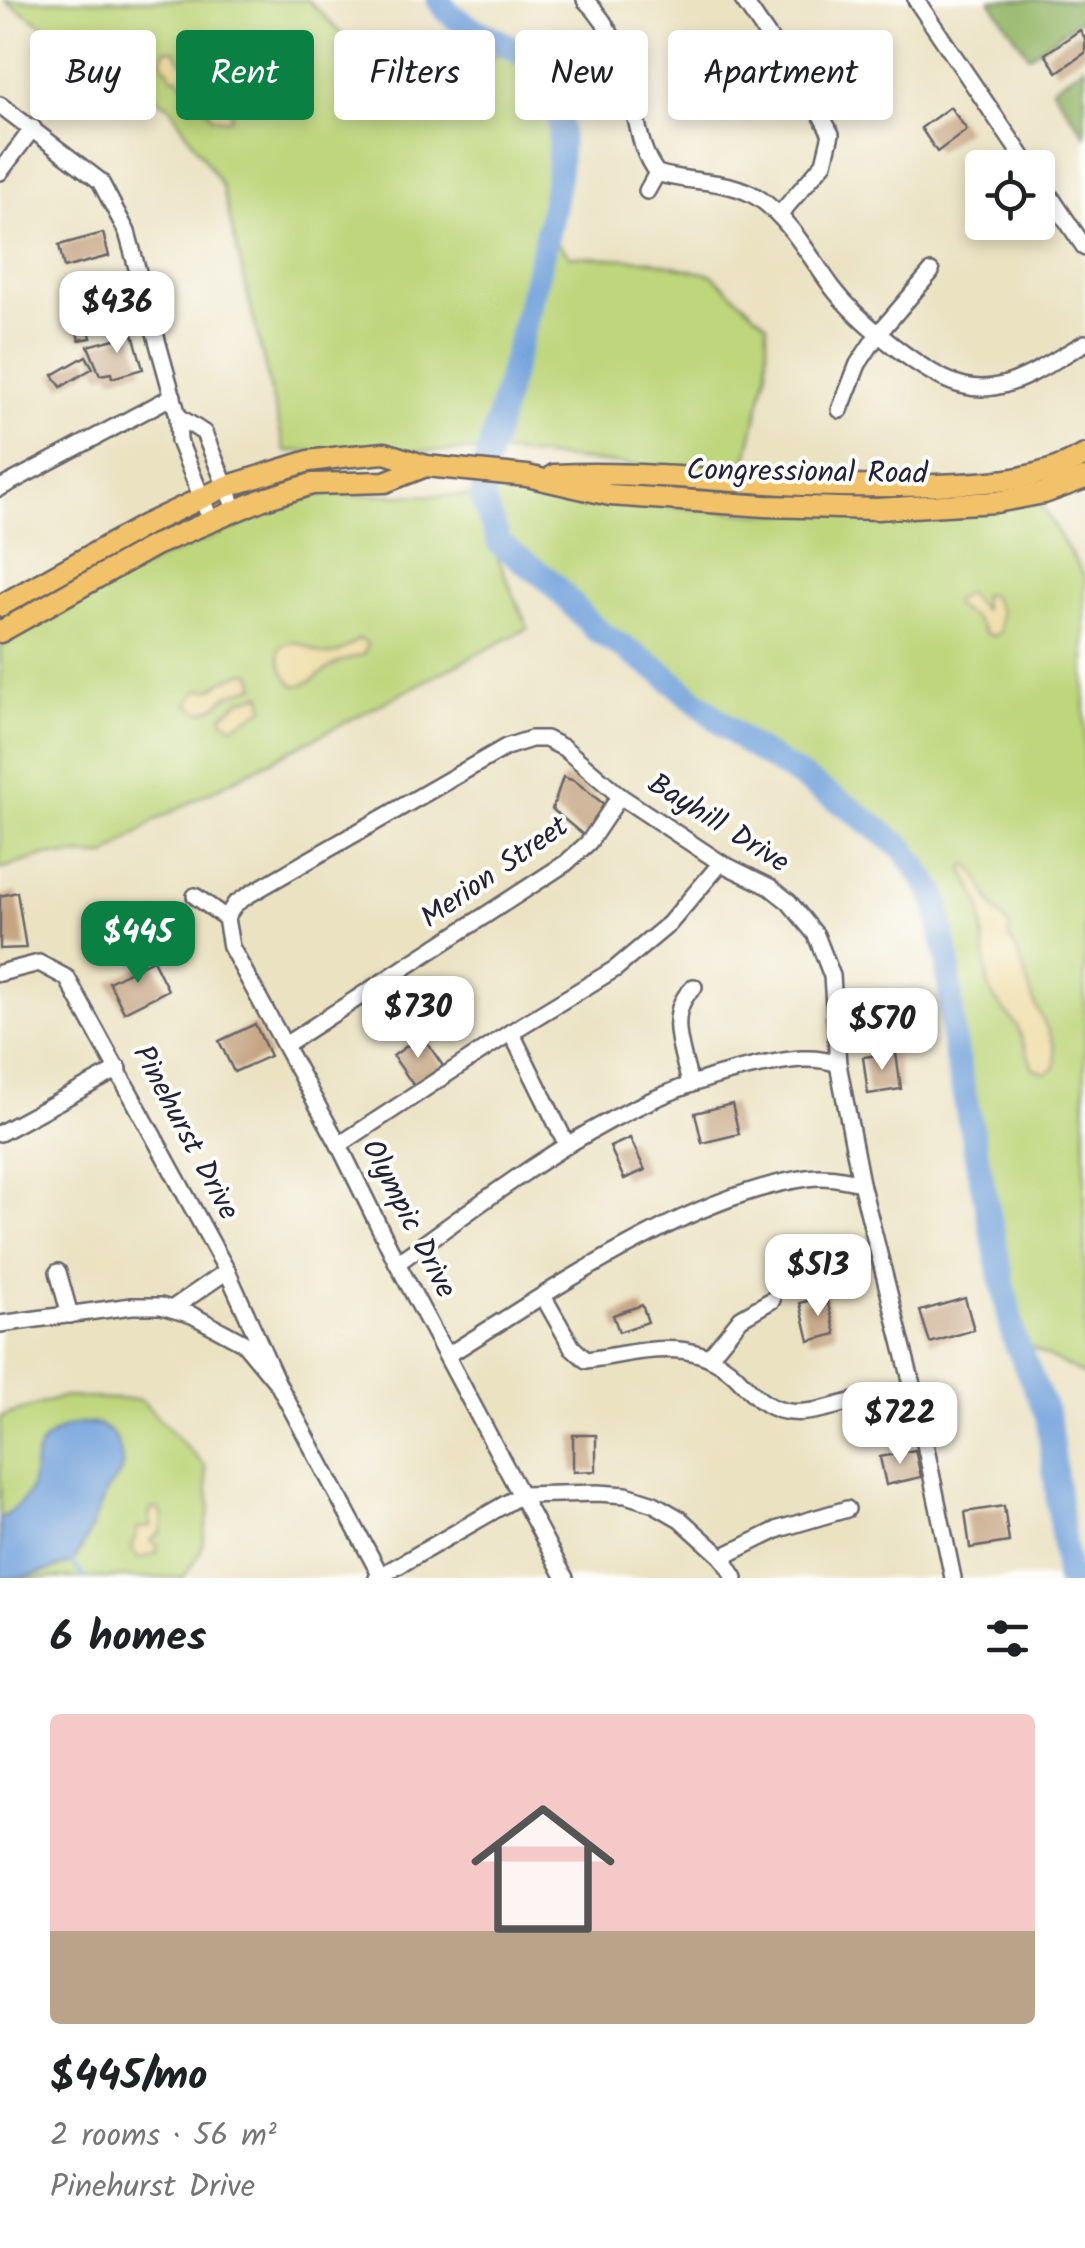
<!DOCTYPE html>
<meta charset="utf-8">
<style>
:root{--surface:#fff;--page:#f2f2f2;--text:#202124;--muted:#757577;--accent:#0b8043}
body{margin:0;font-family:Kalam,sans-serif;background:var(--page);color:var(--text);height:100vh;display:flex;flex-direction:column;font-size:38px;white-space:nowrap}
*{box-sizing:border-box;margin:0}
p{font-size:32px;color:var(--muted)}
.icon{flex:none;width:55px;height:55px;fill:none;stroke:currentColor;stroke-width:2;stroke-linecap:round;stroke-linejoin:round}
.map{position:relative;height:1578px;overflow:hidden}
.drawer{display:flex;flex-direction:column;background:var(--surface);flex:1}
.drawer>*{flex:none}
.hud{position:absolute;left:30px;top:30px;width:1025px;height:90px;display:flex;gap:20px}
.fabs{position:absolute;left:965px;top:150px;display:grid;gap:20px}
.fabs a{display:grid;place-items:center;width:90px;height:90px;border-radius:10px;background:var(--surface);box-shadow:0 5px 15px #0003;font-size:50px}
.price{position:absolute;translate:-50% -85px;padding:0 22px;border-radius:20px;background:#fff;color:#222;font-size:32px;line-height:65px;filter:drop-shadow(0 2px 5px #0008)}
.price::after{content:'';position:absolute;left:50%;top:60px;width:30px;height:22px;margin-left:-15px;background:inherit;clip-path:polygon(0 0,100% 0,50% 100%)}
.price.current{background:var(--accent);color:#fff}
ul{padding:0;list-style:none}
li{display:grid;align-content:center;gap:20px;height:530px;padding:0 50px}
li span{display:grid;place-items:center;height:310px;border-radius:10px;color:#555}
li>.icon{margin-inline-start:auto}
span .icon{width:180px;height:180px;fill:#fffc;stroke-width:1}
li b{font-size:42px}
h2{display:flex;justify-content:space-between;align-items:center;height:120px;padding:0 50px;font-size:42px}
.tag{padding:0 35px;border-radius:10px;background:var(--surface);box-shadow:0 5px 15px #0003;font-size:35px;line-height:90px}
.tag.current{background:var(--accent);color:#fff}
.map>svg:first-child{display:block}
.green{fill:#bed67b;stroke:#707c5b;stroke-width:2.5}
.forest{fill:#96b76b;stroke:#5c6c53;stroke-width:2.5}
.sand{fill:#eeda9e;stroke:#887e6c;stroke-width:2.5}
.water{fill:#71a1db;stroke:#4a628b;stroke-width:2.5}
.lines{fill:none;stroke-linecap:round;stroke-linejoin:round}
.stream{stroke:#71a1db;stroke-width:4}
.river{stroke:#71a1db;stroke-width:25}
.building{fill:#c5a482}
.minor-casing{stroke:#68656a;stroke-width:20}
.major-casing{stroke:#68656a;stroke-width:25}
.minor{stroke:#fff;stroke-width:15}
.major{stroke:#f2c26a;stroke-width:20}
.labels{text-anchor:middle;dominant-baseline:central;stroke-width:8;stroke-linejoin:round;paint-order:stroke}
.street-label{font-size:30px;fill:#22223b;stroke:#fdfcf7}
</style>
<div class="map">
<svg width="1085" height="1578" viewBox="0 0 1085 1578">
<rect width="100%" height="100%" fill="#fdfcf7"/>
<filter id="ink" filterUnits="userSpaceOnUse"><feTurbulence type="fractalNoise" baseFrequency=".01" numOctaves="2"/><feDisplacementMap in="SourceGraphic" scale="20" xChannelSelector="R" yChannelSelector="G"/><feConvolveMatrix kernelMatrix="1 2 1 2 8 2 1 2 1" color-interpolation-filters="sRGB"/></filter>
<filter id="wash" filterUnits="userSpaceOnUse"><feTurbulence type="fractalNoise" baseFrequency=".0048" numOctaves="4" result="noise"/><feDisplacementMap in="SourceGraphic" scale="40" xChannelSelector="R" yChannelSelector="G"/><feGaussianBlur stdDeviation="2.25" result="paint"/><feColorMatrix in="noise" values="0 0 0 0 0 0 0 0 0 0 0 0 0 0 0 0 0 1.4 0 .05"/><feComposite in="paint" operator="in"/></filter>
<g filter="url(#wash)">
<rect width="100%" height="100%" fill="#ebe2c2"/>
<g class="green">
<path d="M4,0H308L352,44L451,70L515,48C524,56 537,64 544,74C573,115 555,187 548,234L570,256L648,260L712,275L767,324V371L743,476L489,451H285L222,186L170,107Z"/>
<path d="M486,489L757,514L1040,503L1085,577V1376L1014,1338L953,1040L948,960L935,895L904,849L850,808L746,743L662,673L595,629L549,580L500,544L479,504Z"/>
<path d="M315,494L471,496L528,628L156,820L106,856L47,855L0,869V647L159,559Z"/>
<path d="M62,1397L141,1400L205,1466L210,1507L201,1551L183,1578H0V1417Z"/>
</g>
<g class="forest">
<path d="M990,0H1085V16L1029,56Z"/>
<path d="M1085,65V135L1052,88Z"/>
</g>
<g class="sand">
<path d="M165,50H174L180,60L196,69L200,79L196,86L187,89L178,77H172L161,60Z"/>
<path d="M209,80H216L231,102V118L226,120L212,117L201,98L204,84Z"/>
<path d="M966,593L983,610L982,595H991L1000,612V632L994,636L986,634L974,618L955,607L954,601Z"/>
<path d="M360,639L367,644L364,654C354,658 341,660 332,666C319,675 312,683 296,686C285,678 277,662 280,648C301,631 311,658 332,654C343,653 351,643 360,639Z"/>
<path d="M243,673H252L256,686C248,689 238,691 230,695C216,701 223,707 200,712L188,704L198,690L213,689L222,681Z"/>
<path d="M262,694L264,708L234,726L224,721L222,715L242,700Z"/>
<path d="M969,864C981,878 985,894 995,909C1000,917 1006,920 1010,929L1008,937C1025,959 1025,985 1037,1009C1048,1031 1058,1042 1055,1068L1045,1073L1033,1068L1017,1026L994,998L988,983L980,903L963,869Z"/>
<path d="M151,1509H158L163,1517L161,1532L150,1541L157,1545V1553L139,1559L132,1549L138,1528L152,1526L149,1516Z"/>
</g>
<path class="water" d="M80,1423C101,1423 115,1429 120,1451C122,1459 124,1466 120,1473C115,1482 106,1489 103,1499C94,1522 87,1542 73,1563C48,1571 26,1578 0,1578V1519C11,1512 22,1504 29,1492C34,1482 33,1472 35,1461C39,1437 59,1428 80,1423Z"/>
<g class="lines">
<path class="stream" d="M73,1563L84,1578"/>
<path class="river" d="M439,0C458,35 520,39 544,74C550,83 558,99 559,109C565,172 547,237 531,297C517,354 501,411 485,467L483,501L500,544L549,580L595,629L662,673L746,743L850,808L904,849L935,895L948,960L953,1040L1014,1338L1048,1417L1068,1578"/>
</g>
<g id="blocks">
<g class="building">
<path d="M1080,30L1085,38V53L1057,72L1045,54Z"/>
<path d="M950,107L967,130L937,152L921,128Z"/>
<path d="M103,233L109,256L64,268L59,245Z"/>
<path d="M81,283L86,305L71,309L66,287Z"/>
<path d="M84,309L91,338L79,340L72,311Z"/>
<path d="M133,334L143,369L112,378L111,373L100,375L88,346Z"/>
<path d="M86,356L93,368L61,387L53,375Z"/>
<path d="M563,777L575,781L611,810L588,839L552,809Z"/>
<path d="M17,892L26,948L0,949V896Z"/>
<path d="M153,960L168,990L124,1012L109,982Z"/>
<path d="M255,1024L270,1056L234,1072L219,1041Z"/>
<path d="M422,1035L443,1066L414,1086L393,1056Z"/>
<path d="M896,1053L901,1089L868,1094L863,1057Z"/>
<path d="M732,1104L739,1134L702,1143L695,1113Z"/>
<path d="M630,1138L645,1170L624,1179L610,1147Z"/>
<path d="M826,1296L836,1334L809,1341L800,1303Z"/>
<path d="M965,1298L974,1330L930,1343L920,1311Z"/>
<path d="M642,1305L648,1322L619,1332L613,1315Z"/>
<path d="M573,1435H596V1471L573,1472Z"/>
<path d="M915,1450L921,1477L886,1485L880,1457Z"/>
<path d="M1004,1506L1009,1542L970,1548L965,1512Z"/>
</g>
</g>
</g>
<g filter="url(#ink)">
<use href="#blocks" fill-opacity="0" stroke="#68656a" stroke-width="2.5"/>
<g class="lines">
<defs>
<g id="minor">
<path d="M585,0C618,31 625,71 635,114C640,136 643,155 657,173C691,184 729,178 760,199C790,220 810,257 832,287C856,319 926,378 965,386C977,389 992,388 1003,385C1032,377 1059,357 1085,343"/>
<path d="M743,0L815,104L831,134L824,163L779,215"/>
<path d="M916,0L1030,168"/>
<path d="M0,105L100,181L127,232L178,416L179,441L211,521"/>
<path d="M0,172L33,128"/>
<path d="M1038,178L1085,248"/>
<path d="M647,191L657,173"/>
<path d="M840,410L858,364L878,334L931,272"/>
<path d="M178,416L204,433L236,511"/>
<path d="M0,488L173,396"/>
<path d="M195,896L226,918"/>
<path d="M226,918L235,904L250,894L506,747L531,739H546L564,748L620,796L721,863L770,887L789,902L816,935L832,976L838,1064L861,1183L915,1396L953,1578"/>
<path d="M226,918L231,947L339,1145L397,1263L565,1578"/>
<path d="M0,973L39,963L67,978L227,1271L278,1384"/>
<path d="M511,1032L566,1143"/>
<path d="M285,1045L566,863L589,842L620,796"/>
<path d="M690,1083C682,1050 665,1012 694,987"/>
<path d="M0,1133L119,1069"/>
<path d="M339,1145L511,1032L615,969L669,924L721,863"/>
<path d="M397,1263C509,1184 618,1094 756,1066C784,1061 810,1054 838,1064"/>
<path d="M58,1272L70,1315"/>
<path d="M543,1296L572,1347L586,1360C638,1353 691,1334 735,1375C750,1390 762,1407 784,1411C813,1417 841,1402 869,1398C884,1396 900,1397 915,1396"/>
<path d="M173,1308L227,1271"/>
<path d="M0,1324L132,1306H161L192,1315L244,1343L278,1384L382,1578"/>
<path d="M448,1355C550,1292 688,1195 807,1178C826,1175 843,1179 861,1183"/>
<path d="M709,1357L741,1318L772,1300"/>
<path d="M722,1557L779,1529L847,1509"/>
<path d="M377,1578L521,1495L598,1493L626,1495L654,1504L680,1519L722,1557L735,1578"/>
</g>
<g id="major">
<path d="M554,475C626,471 696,479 768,483C824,487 880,487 936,485C988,483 1039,481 1085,455"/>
<path d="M0,606L145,525L225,487L309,461L341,457L385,453L426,466L527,476L610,495L765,506L877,509L996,502L1044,493L1085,478"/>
<path d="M0,632L155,545L261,500L312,484L385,482L426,466"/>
</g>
</defs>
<use href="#minor" class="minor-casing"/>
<use href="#major" class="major-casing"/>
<use href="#minor" class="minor"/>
<use href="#major" class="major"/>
</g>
</g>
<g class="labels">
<g class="street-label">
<text transform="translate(807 473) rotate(1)">Congressional Road</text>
<text transform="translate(718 824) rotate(32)">Bayhill Drive</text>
<text transform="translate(495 873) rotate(-35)">Merion Street</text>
<text transform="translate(185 1133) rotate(62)">Pinehurst Drive</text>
<text transform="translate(408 1219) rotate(63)">Olympic Drive</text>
</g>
</g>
</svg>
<div class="fabs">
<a><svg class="icon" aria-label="locate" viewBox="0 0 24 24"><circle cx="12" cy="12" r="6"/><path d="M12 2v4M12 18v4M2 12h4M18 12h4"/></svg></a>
</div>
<b class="price" style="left:117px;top:356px">$436</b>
<b class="price current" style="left:138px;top:986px">$445</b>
<b class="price" style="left:418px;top:1061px">$730</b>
<b class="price" style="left:882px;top:1073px">$570</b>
<b class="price" style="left:818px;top:1319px">$513</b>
<b class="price" style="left:900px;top:1467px">$722</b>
<div class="hud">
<a class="tag">Buy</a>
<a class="tag current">Rent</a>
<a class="tag">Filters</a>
<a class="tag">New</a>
<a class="tag">Apartment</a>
</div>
</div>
<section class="drawer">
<h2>6 homes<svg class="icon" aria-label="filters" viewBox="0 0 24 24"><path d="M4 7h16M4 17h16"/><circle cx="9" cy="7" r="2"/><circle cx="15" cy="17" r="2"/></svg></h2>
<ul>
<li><span style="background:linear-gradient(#f6c9c9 70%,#b9a48a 0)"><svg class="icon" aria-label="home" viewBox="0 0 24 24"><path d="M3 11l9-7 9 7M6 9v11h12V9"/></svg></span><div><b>$445/mo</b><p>2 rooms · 56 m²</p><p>Pinehurst Drive</p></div></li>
</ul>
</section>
